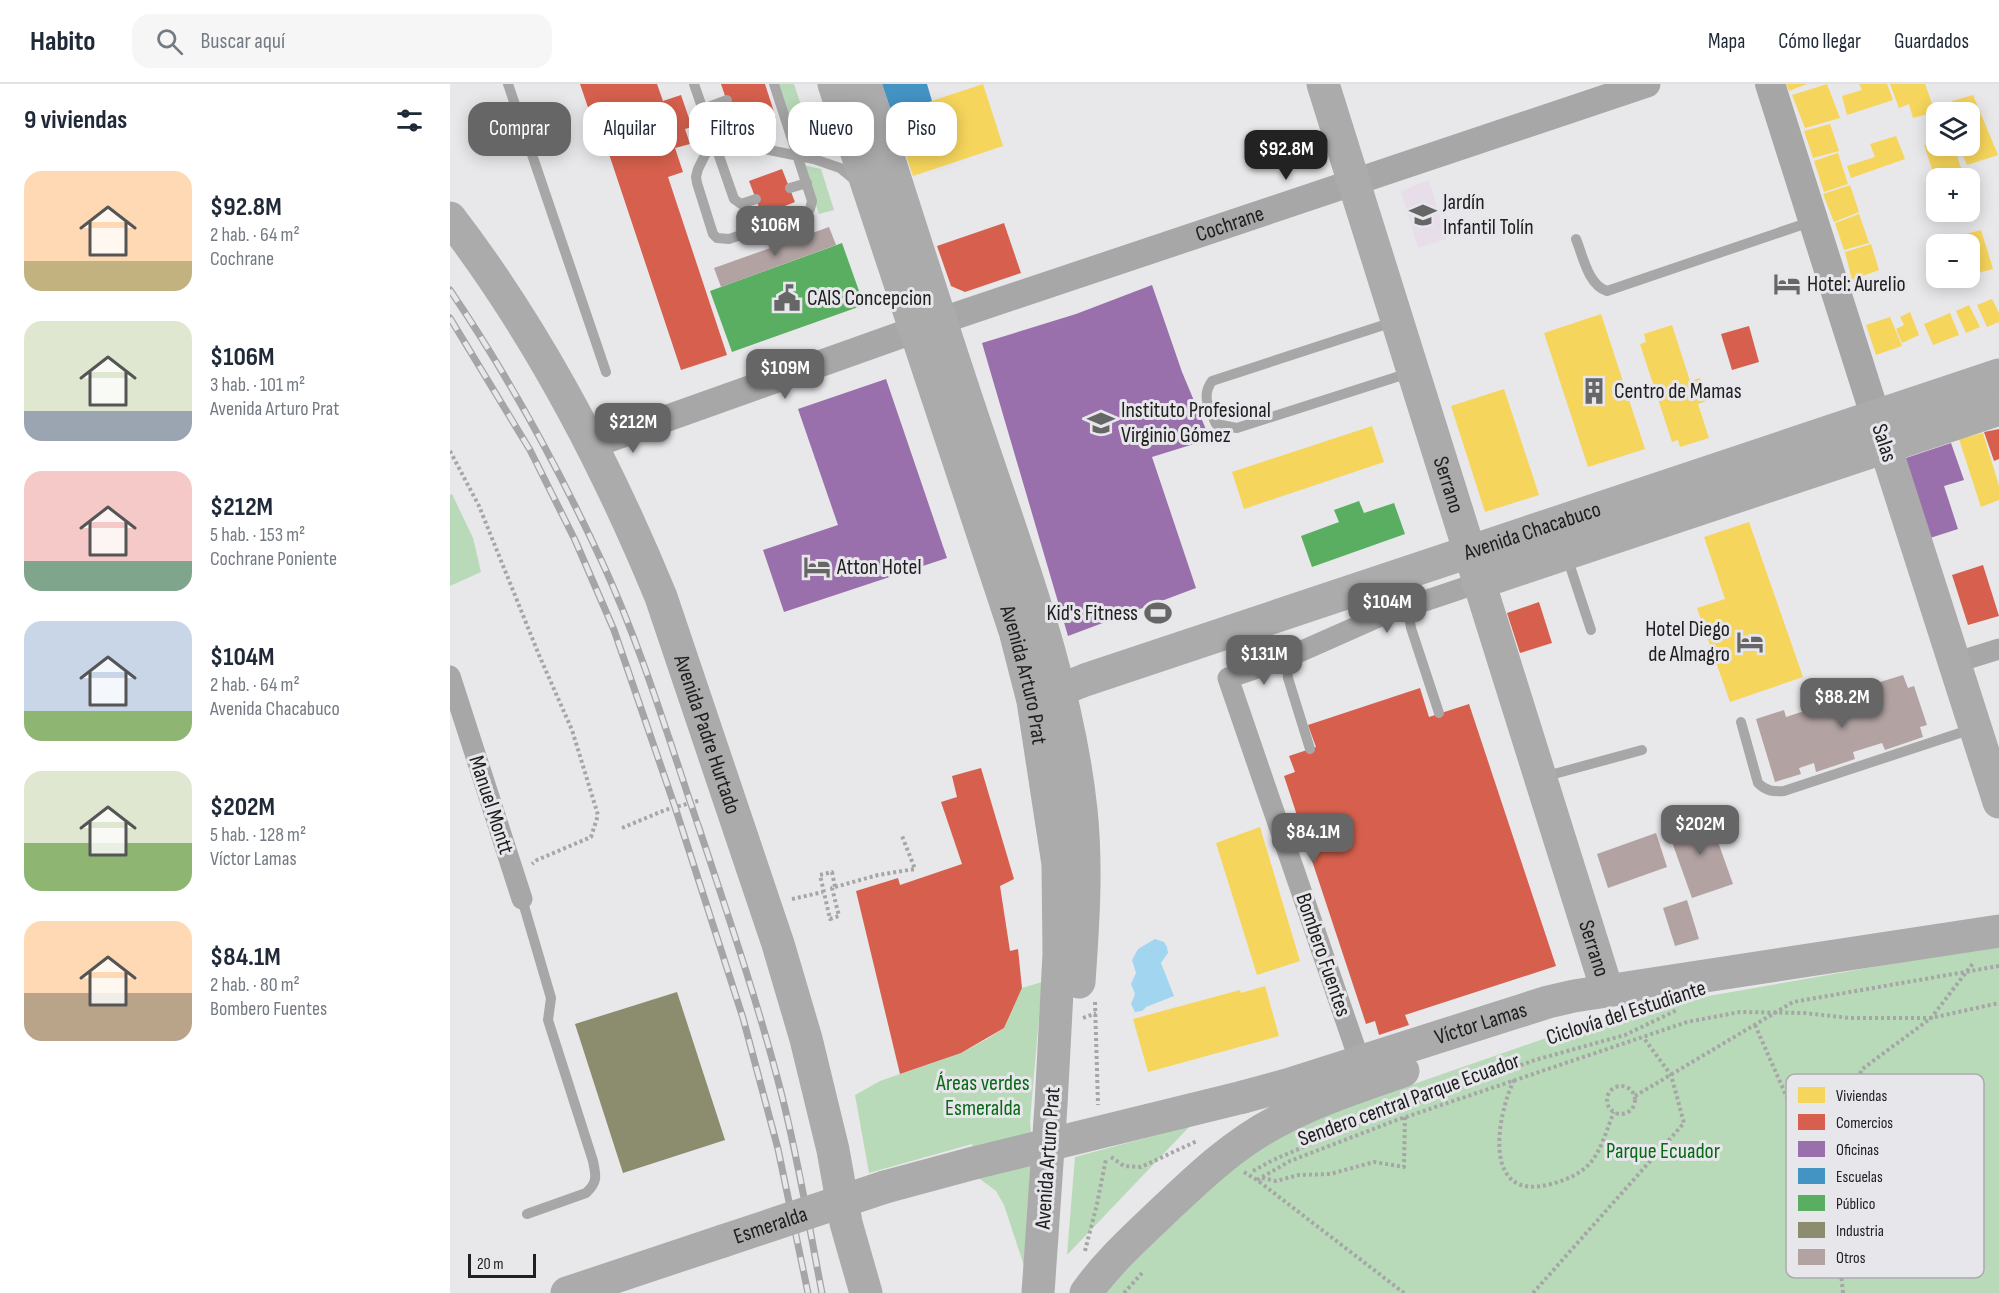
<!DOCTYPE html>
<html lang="es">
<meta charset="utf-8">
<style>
:root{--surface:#fff;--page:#f6f6f7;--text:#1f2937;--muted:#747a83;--line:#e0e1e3;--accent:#666667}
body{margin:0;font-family:"Sofia Sans Condensed",sans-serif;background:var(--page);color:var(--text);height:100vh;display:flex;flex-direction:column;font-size:22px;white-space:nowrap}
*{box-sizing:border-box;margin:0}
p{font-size:20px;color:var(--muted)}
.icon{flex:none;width:33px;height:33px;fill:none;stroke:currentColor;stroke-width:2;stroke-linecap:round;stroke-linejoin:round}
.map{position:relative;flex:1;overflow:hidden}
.details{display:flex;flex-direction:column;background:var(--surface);width:450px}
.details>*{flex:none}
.banner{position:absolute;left:18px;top:18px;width:570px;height:54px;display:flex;gap:12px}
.buttons{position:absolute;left:1476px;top:18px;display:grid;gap:12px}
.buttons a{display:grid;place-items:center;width:54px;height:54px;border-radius:12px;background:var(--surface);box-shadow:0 3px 15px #0003;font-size:30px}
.scale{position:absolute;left:18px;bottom:15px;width:68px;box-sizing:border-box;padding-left:6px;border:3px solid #202021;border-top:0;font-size:16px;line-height:21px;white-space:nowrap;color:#202021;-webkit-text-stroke:4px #e7e6eb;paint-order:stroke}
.price{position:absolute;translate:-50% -51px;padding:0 14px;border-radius:12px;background:var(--accent);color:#fff;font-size:20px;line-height:39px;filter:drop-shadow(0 2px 3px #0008)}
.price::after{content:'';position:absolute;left:50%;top:36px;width:18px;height:14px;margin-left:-9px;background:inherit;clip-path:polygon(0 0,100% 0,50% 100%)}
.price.on{background:#222;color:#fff}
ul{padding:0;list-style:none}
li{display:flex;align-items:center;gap:18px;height:150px;padding:0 24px}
li span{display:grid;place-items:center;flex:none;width:168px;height:120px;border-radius:18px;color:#555}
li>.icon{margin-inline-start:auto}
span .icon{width:72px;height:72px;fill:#fffc;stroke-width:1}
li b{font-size:26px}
h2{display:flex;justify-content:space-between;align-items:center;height:72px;padding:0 24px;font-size:26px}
.pill{padding:0 21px;border-radius:18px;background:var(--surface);box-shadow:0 3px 15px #0003;font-size:21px;line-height:54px}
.pill.on{background:var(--accent);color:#fff}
header{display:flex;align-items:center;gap:36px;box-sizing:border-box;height:84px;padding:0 30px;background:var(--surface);border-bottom:2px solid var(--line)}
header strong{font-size:28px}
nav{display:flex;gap:33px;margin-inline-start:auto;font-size:21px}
.search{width:420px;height:54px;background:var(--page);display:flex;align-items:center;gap:15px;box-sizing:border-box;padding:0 21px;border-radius:18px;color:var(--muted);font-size:22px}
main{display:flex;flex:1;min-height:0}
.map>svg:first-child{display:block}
.education{fill:#e7deea}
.green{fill:#b8dab8}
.water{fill:#a2d6f0}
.homes{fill:#f6d55c}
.shops{fill:#d6604d}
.offices{fill:#9970ab}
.schools{fill:#4393c3}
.public{fill:#5aae61}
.industry{fill:#8c8c6e}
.building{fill:#b2a2a2}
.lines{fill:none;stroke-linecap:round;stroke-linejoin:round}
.path{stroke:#a7a6a7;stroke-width:4;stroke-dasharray:3 3;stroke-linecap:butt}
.service{stroke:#a7a7a8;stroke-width:10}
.minor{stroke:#a7a7a8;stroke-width:21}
.tertiary{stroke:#a7a7a8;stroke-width:27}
.secondary{stroke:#a7a6a7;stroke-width:30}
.primary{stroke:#acabab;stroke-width:33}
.rail-casing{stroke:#a6a5a5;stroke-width:7}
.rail{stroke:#e7e6eb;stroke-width:4.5;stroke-dasharray:14;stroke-linecap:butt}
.primary-bridge{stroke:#acabab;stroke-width:33}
.labels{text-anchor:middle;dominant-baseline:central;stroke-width:6;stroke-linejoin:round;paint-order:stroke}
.poi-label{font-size:22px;fill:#202021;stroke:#e7e6eb;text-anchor:start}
.street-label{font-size:22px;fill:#202021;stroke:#e7e6eb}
.park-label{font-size:22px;fill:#086916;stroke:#e7e6eb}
.key{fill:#e7e6eb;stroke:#ababae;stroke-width:1.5}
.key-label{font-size:16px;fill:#202021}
</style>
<header>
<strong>Habito</strong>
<div class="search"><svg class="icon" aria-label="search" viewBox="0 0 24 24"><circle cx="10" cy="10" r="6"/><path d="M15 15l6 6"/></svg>Buscar aquí</div>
<nav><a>Mapa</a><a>Cómo llegar</a><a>Guardados</a></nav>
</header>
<main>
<section class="details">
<h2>9 viviendas<svg class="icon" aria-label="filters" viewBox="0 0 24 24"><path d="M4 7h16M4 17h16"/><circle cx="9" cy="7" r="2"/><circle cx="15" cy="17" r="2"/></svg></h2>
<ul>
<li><span style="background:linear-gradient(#ffd9b3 75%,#c2b280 0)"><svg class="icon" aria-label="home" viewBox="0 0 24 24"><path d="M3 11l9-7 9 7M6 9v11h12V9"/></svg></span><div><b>$92.8M</b><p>2 hab. · 64 m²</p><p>Cochrane</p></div></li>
<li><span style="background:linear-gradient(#dfe7d0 75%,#9aa5b1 0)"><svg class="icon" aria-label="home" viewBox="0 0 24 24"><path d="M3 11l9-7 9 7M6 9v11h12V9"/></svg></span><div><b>$106M</b><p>3 hab. · 101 m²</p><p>Avenida Arturo Prat</p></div></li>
<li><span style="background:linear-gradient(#f6c9c9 75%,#7fa58c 0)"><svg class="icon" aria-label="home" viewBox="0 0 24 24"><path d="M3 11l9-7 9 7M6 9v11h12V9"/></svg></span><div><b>$212M</b><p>5 hab. · 153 m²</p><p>Cochrane Poniente</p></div></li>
<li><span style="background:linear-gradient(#c9d6e8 75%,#8fb573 0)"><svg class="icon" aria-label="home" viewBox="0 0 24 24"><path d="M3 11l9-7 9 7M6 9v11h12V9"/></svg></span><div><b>$104M</b><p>2 hab. · 64 m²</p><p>Avenida Chacabuco</p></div></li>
<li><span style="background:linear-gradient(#dfe7d0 60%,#8fb573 0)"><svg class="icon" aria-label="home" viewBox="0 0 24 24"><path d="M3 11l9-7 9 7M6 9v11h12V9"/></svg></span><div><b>$202M</b><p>5 hab. · 128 m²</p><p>Víctor Lamas</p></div></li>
<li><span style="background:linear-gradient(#ffd9b3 60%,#b9a48a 0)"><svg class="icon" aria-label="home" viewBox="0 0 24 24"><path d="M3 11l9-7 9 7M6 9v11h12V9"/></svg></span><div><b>$84.1M</b><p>2 hab. · 80 m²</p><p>Bombero Fuentes</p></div></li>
</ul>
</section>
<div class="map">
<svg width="1549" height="1209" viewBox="0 0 1549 1209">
<rect width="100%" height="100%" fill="#e8e7ea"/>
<path class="education" d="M979,96L996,155L968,164L951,107Z"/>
<g class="green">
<path d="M329,0H344L365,64L348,59Z"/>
<path d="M352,81L371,85L384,126L369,130Z"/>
<path d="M2,410L23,454L31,488L0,502V411Z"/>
<path d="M1549,861V1209H652L664,1191L801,1065L895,1024L1139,939L1230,917Z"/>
<path d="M592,898L580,1037L590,1162L583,1209L554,1121L546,1107L530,1095L522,1060L419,1089L405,1011L430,997L511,969L537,955L554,944L572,904Z"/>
<path d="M740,1042L617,1171L625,1073Z"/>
</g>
<path class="water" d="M705,855L714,858L717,863L718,869L711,879L724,912L696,923L692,927L685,928L681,920L685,910L681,900L686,889L682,876L688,865Z"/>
<g class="homes">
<path d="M533,0L553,62L463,92L442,30Z"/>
<path d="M1336,0H1357L1339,7Z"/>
<path d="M1377,0L1390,34L1355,44L1342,11Z"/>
<path d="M1409,0H1437L1443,16L1397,31L1392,12L1412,6Z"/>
<path d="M1440,0H1475L1485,28L1463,34L1459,20L1449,24Z"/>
<path d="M1523,11L1548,71L1517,81L1509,62H1520V28H1507L1502,17Z"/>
<path d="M1380,40L1389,67L1363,74L1354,47Z"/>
<path d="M1446,52L1455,75L1401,94L1397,82L1425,73L1420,60Z"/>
<path d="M1486,58V62H1498L1500,68L1505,65L1514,94H1485L1474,61Z"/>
<path d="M1388,69L1398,100L1374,108L1364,77Z"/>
<path d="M1400,101L1409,128L1384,138L1373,110Z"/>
<path d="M1409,130L1419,159L1394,166L1385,139Z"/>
<path d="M1531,146L1543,185L1520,191V160H1489L1488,157Z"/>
<path d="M1421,160L1429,186L1402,196L1395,168Z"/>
<path d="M1542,215L1549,229V238L1537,243L1527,221Z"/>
<path d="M1519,221L1530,243L1516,249L1506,227Z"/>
<path d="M1460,228L1469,251L1452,259L1446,245L1454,241L1450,233Z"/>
<path d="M1500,229L1509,251L1483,261L1474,240Z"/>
<path d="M1151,230L1195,365L1138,383L1094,249Z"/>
<path d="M1440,233L1452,262L1426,271L1416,241Z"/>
<path d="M1222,241L1240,297L1250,294L1257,317L1248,320L1259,354L1230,363L1228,356L1222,358L1190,260L1196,258L1194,250Z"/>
<path d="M1054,305L1089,411L1035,428L1001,322Z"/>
<path d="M922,342L934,378L794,425L782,388Z"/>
<path d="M1533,349L1549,402V416L1531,423L1509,355Z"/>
<path d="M1299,438L1353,593L1280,618L1247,524L1275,515L1254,453Z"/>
<path d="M810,743L850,877L807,891L766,759Z"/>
<path d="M815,902L829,952L698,988L683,935L790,906L791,909Z"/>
</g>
<g class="shops">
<path d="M130,0H207L213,17L231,11L242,43L235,45L240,60L225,64L233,88L218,93L277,271L231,286L151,46L146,47Z"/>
<path d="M271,0H315L326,34L287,47Z"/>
<path d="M332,85L345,118L312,131L299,97Z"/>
<path d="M554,139L571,189L515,208L501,202L487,162Z"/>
<path d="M1299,242L1309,278L1282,286L1271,250Z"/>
<path d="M1549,345V375L1544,377L1534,348Z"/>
<path d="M1533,481L1549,532L1518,541L1502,491Z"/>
<path d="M1089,518L1102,559L1070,569L1057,529Z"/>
<path d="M970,604L979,633L1019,620L1106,882L955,931L959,941L929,951L925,937L916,940L834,692L845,688L839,672L866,663L858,641Z"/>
<path d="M531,684L564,795L550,802L560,867L568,865L572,904L554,944L511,969L450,990L406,807L448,794L450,801L512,780L491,718L507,713L502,692Z"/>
</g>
<g class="offices">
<path d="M702,201L732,288L760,355L702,373L746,504L618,552L532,259L626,230Z"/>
<path d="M436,295L497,474L334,528L313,466L388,441L348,325Z"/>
<path d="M1501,359L1514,396L1494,402L1508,445L1477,455L1450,376Z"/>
</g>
<path class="schools" d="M432,0H477L482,17L442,30Z"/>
<g class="public">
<path d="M392,159L414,221L282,268L260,207Z"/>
<path d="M909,417L914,429L944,419L955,450L862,483L851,452L889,438L884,426Z"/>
</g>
<path class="industry" d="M227,908L275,1056L173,1089L125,940Z"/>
<g class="building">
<path d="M379,143L386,161L271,203L264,184Z"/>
<path d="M1453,591L1458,604L1464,602L1477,641L1470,643L1473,653L1435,666L1432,659L1403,668L1405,675L1366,688L1364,679L1349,684L1351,690L1325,698L1306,635L1334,626L1336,633L1391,615L1393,623L1411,617L1407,605Z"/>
<path d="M1258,730L1283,800L1242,814L1217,744Z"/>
<path d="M1206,749L1217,783L1158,804L1147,770Z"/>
<path d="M1237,816L1249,855L1225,862L1213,824Z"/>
</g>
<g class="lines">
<g class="path">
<path d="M0,367L29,422L89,571L122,646L148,731L141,753L87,776L82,780"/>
<path d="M172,744L215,726L251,716"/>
<path d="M382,788L385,803L382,804L389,832L380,835L370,791Z"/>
<path d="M385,803L428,791L465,785L452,752"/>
<path d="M342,815L373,808"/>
<path d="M645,918L648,1021"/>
<path d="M633,934L646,929"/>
<path d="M1305,941L1369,1086"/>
<path d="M1064,996C1046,1034 1032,1119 1101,1100C1116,1096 1131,1090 1141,1078C1152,1065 1157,1044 1164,1028"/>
<circle cx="1171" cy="1016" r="14"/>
<path d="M1185,1012L1343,918L1549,882"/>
<path d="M661,1073L674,1082L691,1083L747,1057"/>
<path d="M803,1087L823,1076L905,1041L1085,976L1175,951L1227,926"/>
<path d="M794,1088L807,1096L954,1209"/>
<path d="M812,1094L826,1097L849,1091L880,1090L924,1078L954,1083L955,1032"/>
<path d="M807,1096L840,1077L944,1037L1237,938L1290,928L1354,929L1400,934H1481L1549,919"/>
<path d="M635,1167L647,1120L656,1075"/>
<path d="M674,1209L692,1189"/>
<path d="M1083,1209L1234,1039L1221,991L1193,953"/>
<path d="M1393,1209L1387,1150L1377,1108L1369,1088L1377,1044L1390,1020L1409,1000L1411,986L1481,934L1524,878"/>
</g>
<g class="service">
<path d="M58,0L156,288"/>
<path d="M244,0L284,115L291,120L306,115"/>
<path d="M253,25L277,16"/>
<path d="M263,55L248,85L246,93L247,99L263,150L267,154L279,155L354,130L360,125L362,117L324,0"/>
<path d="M263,55L364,75L390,84L407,98"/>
<path d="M340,104L357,99"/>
<path d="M1126,155C1133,172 1138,201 1157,207L1363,137"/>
<path d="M943,238L762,297C751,312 759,324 766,340L787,344L959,289"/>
<path d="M1117,473L1141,546"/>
<path d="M962,521L959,531L961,544L989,629"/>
<path d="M836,574L838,594L860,665"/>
<path d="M1291,638L1308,699C1316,707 1323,708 1334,707L1522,645"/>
<path d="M1093,693L1192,666"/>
<path d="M72,815L101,914L98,936L143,1077C146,1092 148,1098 136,1109L77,1130"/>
</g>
<g class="minor">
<path d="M1504,579L1549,565"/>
<path d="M0,592L72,815"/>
<path d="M910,978L778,594L836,574L933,531L1028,499"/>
</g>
<path class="tertiary" id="s1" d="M142,361L490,237L1197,0"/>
<path class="secondary" d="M1320,0L1425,331"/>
<g class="primary">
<path id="s2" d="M384,0L565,547L583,617L608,780L609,870L601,1021L588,1209"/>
<path d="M415,0C454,123 493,247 535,370C574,486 618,603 631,726C637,783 633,841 629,898"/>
<path id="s3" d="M873,0L1157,906"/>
<path id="s4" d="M0,134C88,249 156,379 211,513L328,860L356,955L383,1066L396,1139L416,1209"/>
<path d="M1429,343L1549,718"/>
<path d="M1028,499L1549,325"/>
<path id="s5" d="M590,614L635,596L1549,291"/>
<path id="s6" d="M793,1013L837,1001L1098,918L1124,912L1549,847"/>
<path d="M435,1103L524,1079"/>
<path d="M117,1209L273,1157"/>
<path d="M636,1209C657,1179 685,1154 711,1129C747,1095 782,1061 826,1038C866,1016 911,1002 953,987"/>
</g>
<defs>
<g id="rail">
<path d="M0,206C59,293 109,385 153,480C192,565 219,656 249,744C278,831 308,919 331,1008C348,1074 359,1142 372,1209"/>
<path d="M0,234L80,366L125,456L164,546L225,723L293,934L328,1065L358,1209"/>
</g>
</defs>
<use href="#rail" class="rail-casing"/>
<use href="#rail" class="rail"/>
<g class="primary-bridge">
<path d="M524,1079L793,1013"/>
<path id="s7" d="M273,1157L435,1103"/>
</g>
</g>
<defs>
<symbol id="school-bare" viewBox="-9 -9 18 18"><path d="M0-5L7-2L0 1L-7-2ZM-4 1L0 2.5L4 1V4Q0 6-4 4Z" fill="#666667" stroke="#e7e6eb" stroke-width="2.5" paint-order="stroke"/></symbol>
<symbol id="hotel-bare" viewBox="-9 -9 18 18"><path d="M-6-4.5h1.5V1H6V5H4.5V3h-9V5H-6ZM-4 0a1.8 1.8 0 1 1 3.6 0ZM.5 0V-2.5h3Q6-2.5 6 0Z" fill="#666667" stroke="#e7e6eb" stroke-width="2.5" paint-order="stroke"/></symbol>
<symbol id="civic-bare" viewBox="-9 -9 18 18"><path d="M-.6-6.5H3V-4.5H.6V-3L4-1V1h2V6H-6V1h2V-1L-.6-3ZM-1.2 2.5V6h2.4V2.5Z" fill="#666667" stroke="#e7e6eb" stroke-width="2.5" paint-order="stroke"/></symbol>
<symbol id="building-bare" viewBox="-9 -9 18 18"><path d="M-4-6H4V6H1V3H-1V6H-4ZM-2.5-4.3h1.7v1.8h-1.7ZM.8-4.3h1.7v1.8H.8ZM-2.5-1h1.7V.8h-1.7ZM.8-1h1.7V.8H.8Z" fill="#666667" stroke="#e7e6eb" stroke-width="2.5" paint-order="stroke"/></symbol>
<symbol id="university-bare" viewBox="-9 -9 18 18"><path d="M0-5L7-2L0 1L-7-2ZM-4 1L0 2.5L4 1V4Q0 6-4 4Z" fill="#666667" stroke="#e7e6eb" stroke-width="2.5" paint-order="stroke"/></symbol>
<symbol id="stadium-bare" viewBox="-9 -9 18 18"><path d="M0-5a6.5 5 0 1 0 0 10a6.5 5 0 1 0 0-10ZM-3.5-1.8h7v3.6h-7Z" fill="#666667" stroke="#e7e6eb" stroke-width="2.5" paint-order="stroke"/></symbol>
</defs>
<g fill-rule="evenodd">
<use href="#school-bare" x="954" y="112" width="38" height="38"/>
<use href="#hotel-bare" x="1318" y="181" width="38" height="38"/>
<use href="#civic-bare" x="318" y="195" width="38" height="38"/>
<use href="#building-bare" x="1125" y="288" width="38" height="38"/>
<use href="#university-bare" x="632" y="320" width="38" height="38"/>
<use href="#hotel-bare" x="348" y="464" width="38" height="38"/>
<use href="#stadium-bare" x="689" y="510" width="38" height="38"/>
<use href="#hotel-bare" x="1281" y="539" width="38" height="38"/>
</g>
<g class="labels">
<g class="poi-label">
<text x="993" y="118">Jardín<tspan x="993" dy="25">Infantil Tolín</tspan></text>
<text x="1357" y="200">Hotel: Aurelio</text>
<text x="357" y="214">CAIS Concepcion</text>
<text x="1164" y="307">Centro de Mamas</text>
<text x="671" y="326">Instituto Profesional<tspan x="671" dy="25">Virginio Gómez</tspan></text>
<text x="387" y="483">Atton Hotel</text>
<text x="688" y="529" text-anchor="end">Kid's Fitness</text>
<text x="1280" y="545" text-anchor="end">Hotel Diego<tspan x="1280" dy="25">de Almagro</tspan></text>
</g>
<g class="street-label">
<text stroke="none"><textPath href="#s1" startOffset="675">Cochrane</textPath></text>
<text transform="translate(1434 359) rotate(72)">Salas</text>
<text stroke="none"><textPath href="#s3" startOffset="420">Serrano</textPath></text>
<text stroke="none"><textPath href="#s5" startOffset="520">Avenida Chacabuco</textPath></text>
<text stroke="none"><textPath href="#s2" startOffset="621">Avenida Arturo Prat</textPath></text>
<text stroke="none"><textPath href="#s4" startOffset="580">Avenida Padre Hurtado</textPath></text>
<text transform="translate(41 721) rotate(72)">Manuel Montt</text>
<text stroke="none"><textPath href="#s3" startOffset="906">Serrano</textPath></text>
<text transform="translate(873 871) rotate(71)">Bombero Fuentes</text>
<text transform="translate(1176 929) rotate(-18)">Ciclovía del Estudiante</text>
<text stroke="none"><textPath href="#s6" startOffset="249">Víctor Lamas</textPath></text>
<text transform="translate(959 1016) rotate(-20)">Sendero central Parque Ecuador</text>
<text transform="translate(598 1074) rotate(-86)">Avenida Arturo Prat</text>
<text stroke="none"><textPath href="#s7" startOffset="50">Esmeralda</textPath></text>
</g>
<g class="park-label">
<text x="533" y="999">Áreas verdes<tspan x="533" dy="25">Esmeralda</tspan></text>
<text x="1213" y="1067">Parque Ecuador</text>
</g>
</g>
<rect x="1336" y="990" width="198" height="204" rx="9" class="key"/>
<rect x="1348" y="1003" width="27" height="16" fill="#f6d55c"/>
<rect x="1348" y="1030" width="27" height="16" fill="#d6604d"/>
<rect x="1348" y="1057" width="27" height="16" fill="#9970ab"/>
<rect x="1348" y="1084" width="27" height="16" fill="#4393c3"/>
<rect x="1348" y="1111" width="27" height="16" fill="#5aae61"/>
<rect x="1348" y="1138" width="27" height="16" fill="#8c8c6e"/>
<rect x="1348" y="1165" width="27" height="16" fill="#b2a2a2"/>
<g class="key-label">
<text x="1386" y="1017">Viviendas</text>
<text x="1386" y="1044">Comercios</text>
<text x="1386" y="1071">Oficinas</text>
<text x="1386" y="1098">Escuelas</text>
<text x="1386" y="1125">Público</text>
<text x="1386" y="1152">Industria</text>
<text x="1386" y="1179">Otros</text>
</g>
</svg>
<div class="buttons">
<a><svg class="icon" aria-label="layers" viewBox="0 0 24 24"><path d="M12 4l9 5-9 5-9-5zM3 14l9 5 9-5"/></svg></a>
<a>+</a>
<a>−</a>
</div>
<div class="scale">20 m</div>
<b class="price on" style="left:836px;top:97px">$92.8M</b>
<b class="price" style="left:325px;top:173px">$106M</b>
<b class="price" style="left:335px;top:316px">$109M</b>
<b class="price" style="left:183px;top:370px">$212M</b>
<b class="price" style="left:937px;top:550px">$104M</b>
<b class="price" style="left:814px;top:602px">$131M</b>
<b class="price" style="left:1392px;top:645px">$88.2M</b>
<b class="price" style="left:1250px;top:772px">$202M</b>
<b class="price" style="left:863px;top:780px">$84.1M</b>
<div class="banner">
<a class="pill on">Comprar</a>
<a class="pill">Alquilar</a>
<a class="pill">Filtros</a>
<a class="pill">Nuevo</a>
<a class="pill">Piso</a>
</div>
</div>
</main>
